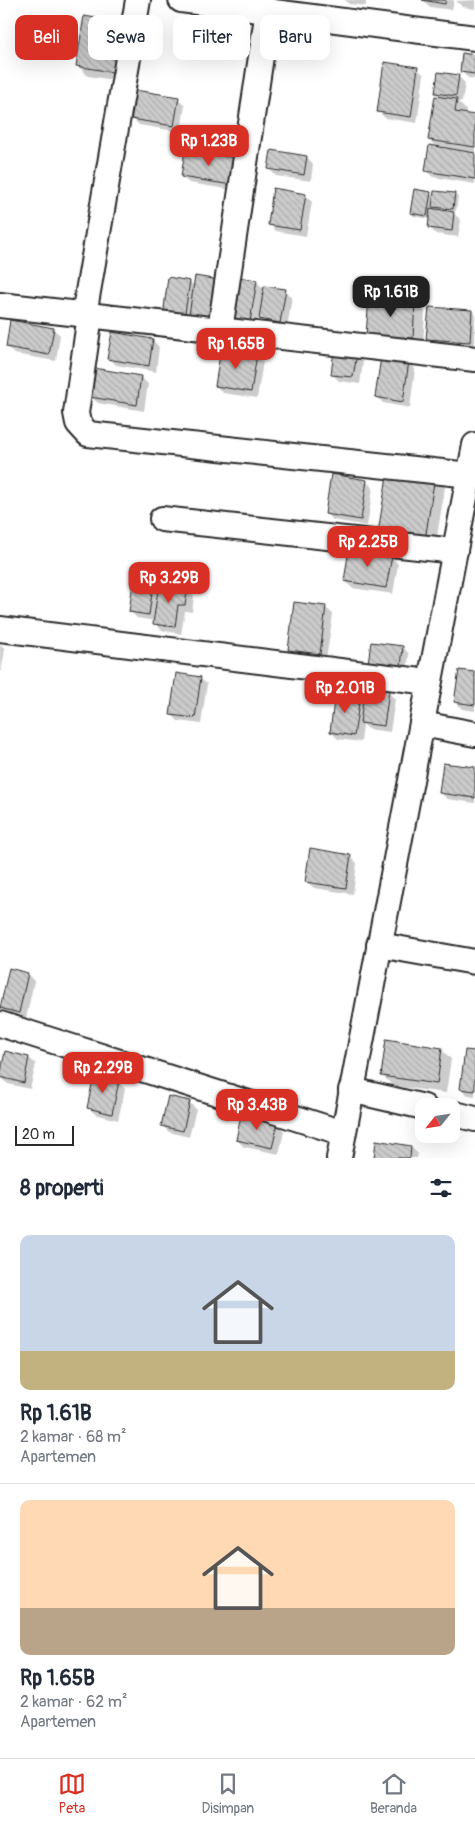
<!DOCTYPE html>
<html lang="id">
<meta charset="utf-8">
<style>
:root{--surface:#fff;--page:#f6f6f7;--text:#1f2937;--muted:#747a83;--line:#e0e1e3;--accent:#d93025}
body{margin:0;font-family:Pangolin,sans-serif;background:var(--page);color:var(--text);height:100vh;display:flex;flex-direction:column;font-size:19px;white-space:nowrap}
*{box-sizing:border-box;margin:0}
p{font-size:16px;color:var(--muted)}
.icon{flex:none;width:28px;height:28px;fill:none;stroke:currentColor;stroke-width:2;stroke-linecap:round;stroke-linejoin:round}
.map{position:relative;height:1158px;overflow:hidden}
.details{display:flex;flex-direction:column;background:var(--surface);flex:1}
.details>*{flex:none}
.guide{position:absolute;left:15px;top:15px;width:445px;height:45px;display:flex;gap:10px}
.needle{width:32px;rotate:240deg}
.tools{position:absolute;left:415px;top:1098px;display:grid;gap:10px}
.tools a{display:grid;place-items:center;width:45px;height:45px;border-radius:10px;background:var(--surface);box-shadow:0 5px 20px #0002;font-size:25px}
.scale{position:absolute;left:15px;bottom:12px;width:59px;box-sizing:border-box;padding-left:5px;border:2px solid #2b2b2b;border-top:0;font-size:14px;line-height:18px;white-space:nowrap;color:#2b2b2b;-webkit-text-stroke:4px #fff;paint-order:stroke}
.price{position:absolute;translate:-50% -42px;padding:0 11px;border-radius:10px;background:var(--accent);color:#fff;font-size:16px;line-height:32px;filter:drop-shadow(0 1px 2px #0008)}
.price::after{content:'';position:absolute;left:50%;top:30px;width:15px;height:11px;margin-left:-8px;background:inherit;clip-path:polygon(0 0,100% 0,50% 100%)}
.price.current{background:#222;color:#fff}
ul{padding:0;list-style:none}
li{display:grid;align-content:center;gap:10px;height:265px;padding:0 20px}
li+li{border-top:1px solid var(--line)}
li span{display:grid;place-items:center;height:155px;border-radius:10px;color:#555}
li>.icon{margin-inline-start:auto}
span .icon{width:90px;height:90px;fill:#fffc;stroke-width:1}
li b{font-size:21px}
h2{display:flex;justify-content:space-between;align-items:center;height:60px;padding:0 20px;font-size:21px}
.chip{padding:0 18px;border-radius:10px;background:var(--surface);box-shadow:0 5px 20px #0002;font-size:18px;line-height:45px}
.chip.current{background:var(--accent);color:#fff}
.tabs{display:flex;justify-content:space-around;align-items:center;height:70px;border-top:1px solid var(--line);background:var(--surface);font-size:14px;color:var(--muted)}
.tabs a{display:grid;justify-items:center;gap:2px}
.tabs .current{color:var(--accent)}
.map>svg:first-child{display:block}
.shadow{fill:#0003;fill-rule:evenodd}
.building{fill:url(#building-back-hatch);stroke:#2b2b2b}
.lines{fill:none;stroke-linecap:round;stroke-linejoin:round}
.minor-casing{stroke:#2b2b2b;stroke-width:28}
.minor{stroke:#fff;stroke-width:24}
</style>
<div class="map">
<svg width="475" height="1158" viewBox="0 0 475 1158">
<defs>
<pattern id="building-back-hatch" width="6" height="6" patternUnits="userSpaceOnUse" patternTransform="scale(1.25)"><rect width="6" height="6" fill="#cbcbcb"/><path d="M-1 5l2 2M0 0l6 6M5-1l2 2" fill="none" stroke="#aeaeae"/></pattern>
</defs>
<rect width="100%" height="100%" fill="#fff"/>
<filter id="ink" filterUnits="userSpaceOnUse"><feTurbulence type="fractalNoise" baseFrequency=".02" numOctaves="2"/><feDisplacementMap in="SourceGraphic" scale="10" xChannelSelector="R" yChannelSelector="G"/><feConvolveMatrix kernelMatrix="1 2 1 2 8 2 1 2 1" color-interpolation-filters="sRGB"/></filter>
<g filter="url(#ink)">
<g class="shadow">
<path d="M345,0H366V6L349,4Z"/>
<path d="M423,0H454L452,10L430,7Z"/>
<path d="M475,0V9L463,7L456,1Z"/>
<path d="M125,24L127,82L88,76L78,66Z"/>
<path d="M475,57V79L468,78L461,71Z"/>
<path d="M417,68L424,75L417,123L385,118L378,111Z"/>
<path d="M458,76L465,83L462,102H458L466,110V115L475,116V184L433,177L426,171L438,148L429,140L442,98L436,93Z"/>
<path d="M178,99L185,105L181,132L139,125L132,118Z"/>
<path d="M186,151L239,191L189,183L182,177Z"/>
<path d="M307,157L313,164L311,181L276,176L269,169Z"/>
<path d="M430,193L434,197L454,194L458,197L456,211H451L461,220L458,237L436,234L429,227L430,219L414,216L411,213ZM432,204L439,211L431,210Z"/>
<path d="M305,195L312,202L306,236L276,231L269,224Z"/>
<path d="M256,281L265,290L285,291L292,297L287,329L267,326L258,317L256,334L171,322L190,282L195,287L225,282Z"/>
<path d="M370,299L415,302L425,312L423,347L377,344L368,334Z"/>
<path d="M472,311L475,314V348L435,345L428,339Z"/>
<path d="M53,329L60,335L56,361L14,354L7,347Z"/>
<path d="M153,340L159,347L156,372L116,365L109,358Z"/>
<path d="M256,355L263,362L257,398L223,393L216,386Z"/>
<path d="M356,355L363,362L360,384L339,381L332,374Z"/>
<path d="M409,363L415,369L410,408L383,403L377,397Z"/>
<path d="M141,377L148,384L144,411L98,403L91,397Z"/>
<path d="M435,477L445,487L435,549L390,542Z"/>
<path d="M366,481L373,488L367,526L333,520L326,514Z"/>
<path d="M391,557L398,564L393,594L352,588L345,581Z"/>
<path d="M153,587L159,593L188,589L194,596L192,612L185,611L181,634L161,630L155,621L137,618L130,611Z"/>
<path d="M296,603L326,608L333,614L326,660L296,656L289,649Z"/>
<path d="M0,644L5,649L0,679Z"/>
<path d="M403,647L409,654L407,674L376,669Z"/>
<path d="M475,674V711L462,709L455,702Z"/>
<path d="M200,678L207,684L201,724L178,721L171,714Z"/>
<path d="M388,692L395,699L390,732L368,729L363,724L361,742L338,739L331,732L359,698L364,704Z"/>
<path d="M475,769V803L447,799L440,792Z"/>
<path d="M350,856L357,863L353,894L314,888L307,882Z"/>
<path d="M27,974L34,981L26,1019L8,1014L1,1008Z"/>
<path d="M441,1049L451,1059L446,1093L393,1086L383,1076Z"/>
<path d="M475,1052V1096L468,1095L461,1089Z"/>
<path d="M29,1058L36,1064L30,1089L8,1084L1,1077Z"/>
<path d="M118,1082L125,1089L118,1120L95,1114L88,1107Z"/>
<path d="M189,1102L196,1109L189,1137L169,1132L162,1126Z"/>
<path d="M277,1124L284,1131L279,1154L244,1147L237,1140Z"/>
<path d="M377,1142L411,1147L418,1154L417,1158H375Z"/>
</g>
<g class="building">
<path d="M422,0H446L445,4Z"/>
<path d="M84,16L125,23L118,73L76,66Z"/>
<path d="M462,53L475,55V74L460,72Z"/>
<path d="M384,62L418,67L411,117L377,112Z"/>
<path d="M438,72L459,75L456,96L435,93Z"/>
<path d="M135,90L179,97L174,126L131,119Z"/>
<path d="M435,96L457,99L455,112L475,115V147L428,140Z"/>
<path d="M429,145L475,153V179L425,171Z"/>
<path d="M185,150L237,158L232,185L181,177Z"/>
<path d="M271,150L307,156L304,175L268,169Z"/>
<path d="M273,188L306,194L300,230L268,225Z"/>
<path d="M414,189L431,192L427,216L410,213Z"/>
<path d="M434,191L455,193L453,209L432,207Z"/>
<path d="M430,208L454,212L452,231L428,228Z"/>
<path d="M195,276L226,281L220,320L189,315Z"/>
<path d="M232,276L257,280L249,328L225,324Z"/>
<path d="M168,277L190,281L184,319L163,316Z"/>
<path d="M264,286L286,289L280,323L259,319Z"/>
<path d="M369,298L415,301L413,338L366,335Z"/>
<path d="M429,307L472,310L470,342L426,339Z"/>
<path d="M10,320L54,328L49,355L6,347Z"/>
<path d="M112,332L153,339L149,366L107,359Z"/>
<path d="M221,348L257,354L251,392L215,386Z"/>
<path d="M334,350L357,354L353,377L331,375Z"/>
<path d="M381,357L409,361L403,402L375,397Z"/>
<path d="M94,368L141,376L137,405L90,397Z"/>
<path d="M388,469L435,476L425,540L378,533Z"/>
<path d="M331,474L367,480L361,520L325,514Z"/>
<path d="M349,549L392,556L386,588L344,581Z"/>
<path d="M133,582L153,586L149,615L129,612Z"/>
<path d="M159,583L188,588L185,605H178L175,627L153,624Z"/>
<path d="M294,602L326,606L320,654L288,650Z"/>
<path d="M371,642L403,646L401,668L368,663Z"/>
<path d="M459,670L475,672V705L454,702Z"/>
<path d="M176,673L201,677L195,718L170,715Z"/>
<path d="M365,687L389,691L384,726L360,723Z"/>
<path d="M335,693L360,697L354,736L330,732Z"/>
<path d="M443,763L475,767V798L439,793Z"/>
<path d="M310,848L351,855L346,888L305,882Z"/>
<path d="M9,968L28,973L19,1013L0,1008Z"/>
<path d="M386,1039L442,1048L437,1084L381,1076Z"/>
<path d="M465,1050L475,1051V1091L460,1089Z"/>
<path d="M5,1051L29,1057L24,1083L0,1077Z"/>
<path d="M94,1075L119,1081L112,1114L87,1108Z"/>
<path d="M168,1096L190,1101L183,1131L161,1126Z"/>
<path d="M241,1115L278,1123L272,1148L236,1140Z"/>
<path d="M376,1140L411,1146L410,1158H374Z"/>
</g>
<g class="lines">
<defs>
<g id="minor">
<path d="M181,0L475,38"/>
<path d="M0,305L475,359"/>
<path d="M84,315L138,0"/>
<path d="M90,315L76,413L78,423L88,434L470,475"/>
<path d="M220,330L268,10"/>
<path d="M162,519L455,551"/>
<path d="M0,629L429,682"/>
<path d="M422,724L475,734"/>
<path d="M379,945L475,962"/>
<path d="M0,1024L343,1133"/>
<path d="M351,1090L424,1107"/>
<path d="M451,1113L475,1119"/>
<path d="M339,1158L475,445"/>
</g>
</defs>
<use href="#minor" class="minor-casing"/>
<use href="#minor" class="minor"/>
</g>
</g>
</svg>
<div class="tools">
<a><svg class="needle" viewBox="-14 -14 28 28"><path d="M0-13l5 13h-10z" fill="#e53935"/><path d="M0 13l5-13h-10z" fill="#747a83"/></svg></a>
</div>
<div class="scale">20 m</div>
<b class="price" style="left:209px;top:167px">Rp 1.23B</b>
<b class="price current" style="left:391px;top:318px">Rp 1.61B</b>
<b class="price" style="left:236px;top:370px">Rp 1.65B</b>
<b class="price" style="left:368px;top:568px">Rp 2.25B</b>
<b class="price" style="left:169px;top:604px">Rp 3.29B</b>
<b class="price" style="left:345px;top:714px">Rp 2.01B</b>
<b class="price" style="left:103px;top:1094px">Rp 2.29B</b>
<b class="price" style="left:257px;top:1131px">Rp 3.43B</b>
<div class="guide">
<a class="chip current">Beli</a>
<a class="chip">Sewa</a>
<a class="chip">Filter</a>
<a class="chip">Baru</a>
</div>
</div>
<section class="details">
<h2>8 properti<svg class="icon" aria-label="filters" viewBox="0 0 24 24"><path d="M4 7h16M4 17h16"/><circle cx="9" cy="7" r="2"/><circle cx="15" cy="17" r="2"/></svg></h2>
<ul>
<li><span style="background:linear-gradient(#c9d6e8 75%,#c2b280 0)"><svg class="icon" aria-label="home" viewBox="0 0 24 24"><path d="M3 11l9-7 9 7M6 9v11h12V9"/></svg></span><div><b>Rp 1.61B</b><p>2 kamar · 68 m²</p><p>Apartemen</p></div></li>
<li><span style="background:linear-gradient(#ffd9b3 70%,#b9a48a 0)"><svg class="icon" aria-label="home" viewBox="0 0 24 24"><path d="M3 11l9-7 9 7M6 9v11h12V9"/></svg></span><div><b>Rp 1.65B</b><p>2 kamar · 62 m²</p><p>Apartemen</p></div></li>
</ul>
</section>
<nav class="tabs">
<a class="current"><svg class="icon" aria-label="map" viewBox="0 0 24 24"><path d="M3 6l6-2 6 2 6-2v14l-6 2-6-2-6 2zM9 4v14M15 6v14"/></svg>Peta</a>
<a><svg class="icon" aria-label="saved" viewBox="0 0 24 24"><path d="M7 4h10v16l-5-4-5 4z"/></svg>Disimpan</a>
<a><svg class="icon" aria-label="home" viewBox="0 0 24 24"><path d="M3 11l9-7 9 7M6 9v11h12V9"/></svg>Beranda</a>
</nav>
